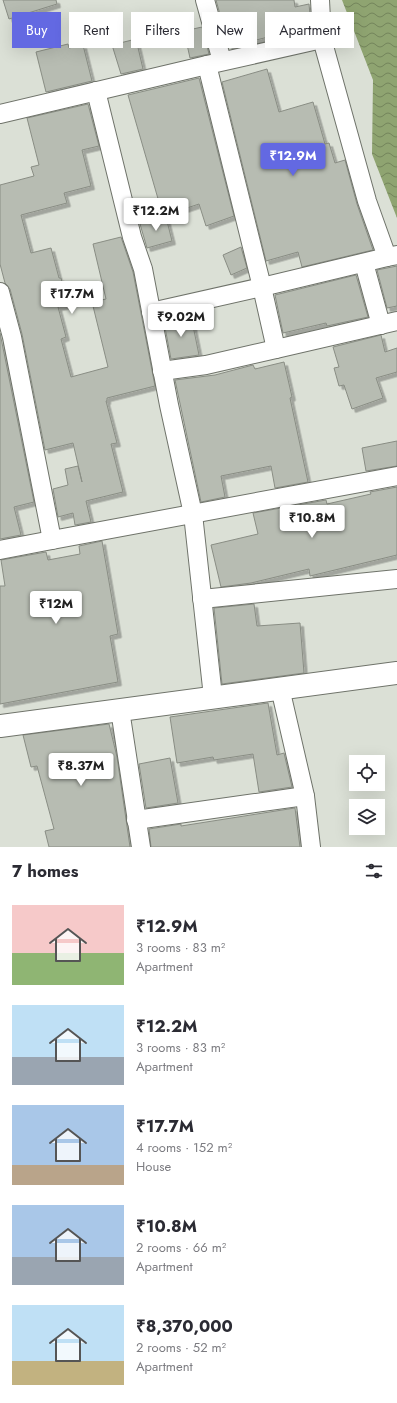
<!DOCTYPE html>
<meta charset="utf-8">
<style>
:root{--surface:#fff;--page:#f2f2f3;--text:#2b2b33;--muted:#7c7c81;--accent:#6369e2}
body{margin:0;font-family:Jost,sans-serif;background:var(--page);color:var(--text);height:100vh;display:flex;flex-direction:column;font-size:15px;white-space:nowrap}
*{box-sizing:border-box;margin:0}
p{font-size:13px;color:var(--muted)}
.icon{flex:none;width:22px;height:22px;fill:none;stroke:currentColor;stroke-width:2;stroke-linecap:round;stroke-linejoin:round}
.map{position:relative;height:847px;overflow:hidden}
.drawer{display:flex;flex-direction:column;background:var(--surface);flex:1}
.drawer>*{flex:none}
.guide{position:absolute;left:12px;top:12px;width:373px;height:36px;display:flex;gap:8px}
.tools{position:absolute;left:349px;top:755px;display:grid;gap:8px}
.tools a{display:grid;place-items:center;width:36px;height:36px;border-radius:0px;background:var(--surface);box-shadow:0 4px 16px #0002;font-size:20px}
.price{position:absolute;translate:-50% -34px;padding:0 9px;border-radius:4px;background:#fff;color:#222;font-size:13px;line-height:26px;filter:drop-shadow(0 1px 2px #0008)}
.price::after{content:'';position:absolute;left:50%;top:24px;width:12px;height:9px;margin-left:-6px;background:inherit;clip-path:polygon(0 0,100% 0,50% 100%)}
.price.current{background:var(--accent);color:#fff}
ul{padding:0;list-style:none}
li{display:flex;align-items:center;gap:12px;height:100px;padding:0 12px}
li span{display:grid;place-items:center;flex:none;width:112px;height:80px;border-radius:0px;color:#555}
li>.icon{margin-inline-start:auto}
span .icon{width:48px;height:48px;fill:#fffc;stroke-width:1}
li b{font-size:17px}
h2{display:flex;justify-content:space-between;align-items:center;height:48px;padding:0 12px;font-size:17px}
.pill{padding:0 14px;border-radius:0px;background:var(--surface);box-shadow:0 4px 16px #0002;font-size:14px;line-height:36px}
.pill.current{background:var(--accent);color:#fff}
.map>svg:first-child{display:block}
.water{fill:url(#water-waves)}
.building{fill:#b7bcb2;stroke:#898d84;filter:url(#shadow)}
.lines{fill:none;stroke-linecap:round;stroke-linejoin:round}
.minor-casing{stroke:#6f736a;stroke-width:20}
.tertiary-casing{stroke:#6f736a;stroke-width:24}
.minor{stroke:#fff;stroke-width:18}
.tertiary{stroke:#fff;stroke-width:22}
</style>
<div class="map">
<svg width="397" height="847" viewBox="0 0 397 847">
<defs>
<pattern id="water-waves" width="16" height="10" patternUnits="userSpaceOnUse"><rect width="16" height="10" fill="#8fa471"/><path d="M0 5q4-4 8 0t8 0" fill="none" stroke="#73845b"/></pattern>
<filter id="shadow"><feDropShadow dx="3.5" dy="3.5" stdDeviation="0" flood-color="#0004"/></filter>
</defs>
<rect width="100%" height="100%" fill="#dbe0d6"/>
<path class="water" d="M342,0H397V218L372,154L373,80Z"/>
<g class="building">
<path d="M3,0H56L57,4L9,19Z"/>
<path d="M216,0H294L295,7L309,4L311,26L229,47Z"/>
<path d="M202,27L209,54L190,58L184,31Z"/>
<path d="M136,39L143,69L121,74L112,45Z"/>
<path d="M68,44L69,48L83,45L92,81L46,92L36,52Z"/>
<path d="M267,69L279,112L313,102L325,144L329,143L335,163L345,160L357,204L373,250L302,267L298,252L266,261L222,82Z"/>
<path d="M199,78L234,216L206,226L199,204L163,216L128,95Z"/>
<path d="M88,104L99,146L82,150L91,186L64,193L67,203L21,215L31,253L51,248L59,278H61L68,305L58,307L66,337L61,339L71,377L108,367L92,302L106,299L93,244L121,237L133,272L155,386L107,398V401H106L117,443L111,444L123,492L86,501L91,522L75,525L73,513L58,517L53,489L68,485L65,469L78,466L82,482L73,443L45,450L22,334L10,289L5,283L0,264V185L34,176L31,167L39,165L27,118Z"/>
<path d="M166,217L172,241L147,248L140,224Z"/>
<path d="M241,247L247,268L231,275L223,255Z"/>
<path d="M397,266V306L387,308L377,270Z"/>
<path d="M356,275L368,317L327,326L326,323L283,333L275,295Z"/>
<path d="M191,316L199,355L171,359L164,322Z"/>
<path d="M0,333L34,502L14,507L21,535L0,539Z"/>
<path d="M381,335L385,352L397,348V372L376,378L383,398L352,409L344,385L339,386L334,368L339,367L333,347Z"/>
<path d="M284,362L292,397L290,398L308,482L275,488L271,466L221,476L225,497L201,502L175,380L215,375L253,365L255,369Z"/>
<path d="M397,441V466L366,471L362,448Z"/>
<path d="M397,487V555L310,576L309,569L251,583L221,587L211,545L258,534L253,513L326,500L327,504L371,494L370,492Z"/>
<path d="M102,541L118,634L110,636L118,682L0,704V586H5L1,560L46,552L48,560L80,554L79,546Z"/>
<path d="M254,604L257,626L300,623L304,673L222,684L214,608Z"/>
<path d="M268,703L277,755L284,753L292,787L259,792L253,754L214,760L213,757L177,763L170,717Z"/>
<path d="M109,724L117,757L130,847H49L45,831L54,829L37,766L31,767L23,735Z"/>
<path d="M170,758L178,803L146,808L139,764Z"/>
<path d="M295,808L300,847H151L149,829L181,824V826Z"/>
</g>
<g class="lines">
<defs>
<g id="minor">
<path d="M205,0L222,61"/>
<path d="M320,0L322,39L367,201L387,257L397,255"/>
<path d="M207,65L262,287L387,257"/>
<path d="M96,91L132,237L143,269L169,405L193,514L213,697"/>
<path d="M0,114L207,65L322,39"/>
<path d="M364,263L381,325"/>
<path d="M0,292L12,337L52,540"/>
<path d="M151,312L262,287L276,349L397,321"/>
<path d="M162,371L206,365L276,349"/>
<path d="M0,550L52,540L397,476"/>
<path d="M202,599L397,579"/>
<path d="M280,688L305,796L311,847"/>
<path d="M120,710L141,847"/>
<path d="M136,820L305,796"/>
</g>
<path id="tertiary" d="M0,726L397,673"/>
</defs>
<use href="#minor" class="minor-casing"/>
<use href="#tertiary" class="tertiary-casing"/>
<use href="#minor" class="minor"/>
<use href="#tertiary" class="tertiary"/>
</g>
</svg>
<div class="tools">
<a><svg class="icon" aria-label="locate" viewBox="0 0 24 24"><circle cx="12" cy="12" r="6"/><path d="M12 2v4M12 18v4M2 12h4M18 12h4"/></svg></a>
<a><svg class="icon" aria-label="layers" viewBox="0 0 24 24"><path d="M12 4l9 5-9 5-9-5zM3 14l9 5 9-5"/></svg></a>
</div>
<b class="price current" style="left:293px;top:177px">₹12.9M</b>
<b class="price" style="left:156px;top:232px">₹12.2M</b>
<b class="price" style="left:72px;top:315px">₹17.7M</b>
<b class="price" style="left:181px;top:338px">₹9.02M</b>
<b class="price" style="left:312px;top:539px">₹10.8M</b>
<b class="price" style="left:56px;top:625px">₹12M</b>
<b class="price" style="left:81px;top:787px">₹8.37M</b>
<div class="guide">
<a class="pill current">Buy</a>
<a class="pill">Rent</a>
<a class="pill">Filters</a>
<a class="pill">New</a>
<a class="pill">Apartment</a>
</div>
</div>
<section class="drawer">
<h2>7 homes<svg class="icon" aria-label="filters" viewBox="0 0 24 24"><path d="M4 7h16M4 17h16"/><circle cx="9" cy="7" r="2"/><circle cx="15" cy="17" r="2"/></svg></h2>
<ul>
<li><span style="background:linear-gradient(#f6c9c9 60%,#8fb573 0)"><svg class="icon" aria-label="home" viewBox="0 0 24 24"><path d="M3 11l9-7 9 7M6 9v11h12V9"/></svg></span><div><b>₹12.9M</b><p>3 rooms · 83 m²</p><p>Apartment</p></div></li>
<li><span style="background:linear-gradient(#bfe0f5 65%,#9aa5b1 0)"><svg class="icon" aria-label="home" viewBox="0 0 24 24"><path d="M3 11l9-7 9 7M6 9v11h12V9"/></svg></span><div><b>₹12.2M</b><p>3 rooms · 83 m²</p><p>Apartment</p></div></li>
<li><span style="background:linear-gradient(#a9c7e8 75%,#b9a48a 0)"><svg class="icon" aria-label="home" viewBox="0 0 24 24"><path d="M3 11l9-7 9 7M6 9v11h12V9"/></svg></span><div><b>₹17.7M</b><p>4 rooms · 152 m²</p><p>House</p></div></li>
<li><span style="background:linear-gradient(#a9c7e8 65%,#9aa5b1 0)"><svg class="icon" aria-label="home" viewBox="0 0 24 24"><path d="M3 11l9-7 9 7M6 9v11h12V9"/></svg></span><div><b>₹10.8M</b><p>2 rooms · 66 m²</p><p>Apartment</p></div></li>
<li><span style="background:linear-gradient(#bfe0f5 70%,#c2b280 0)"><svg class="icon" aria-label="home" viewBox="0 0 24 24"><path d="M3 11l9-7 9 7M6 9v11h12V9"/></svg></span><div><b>₹8,370,000</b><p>2 rooms · 52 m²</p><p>Apartment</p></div></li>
</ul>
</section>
